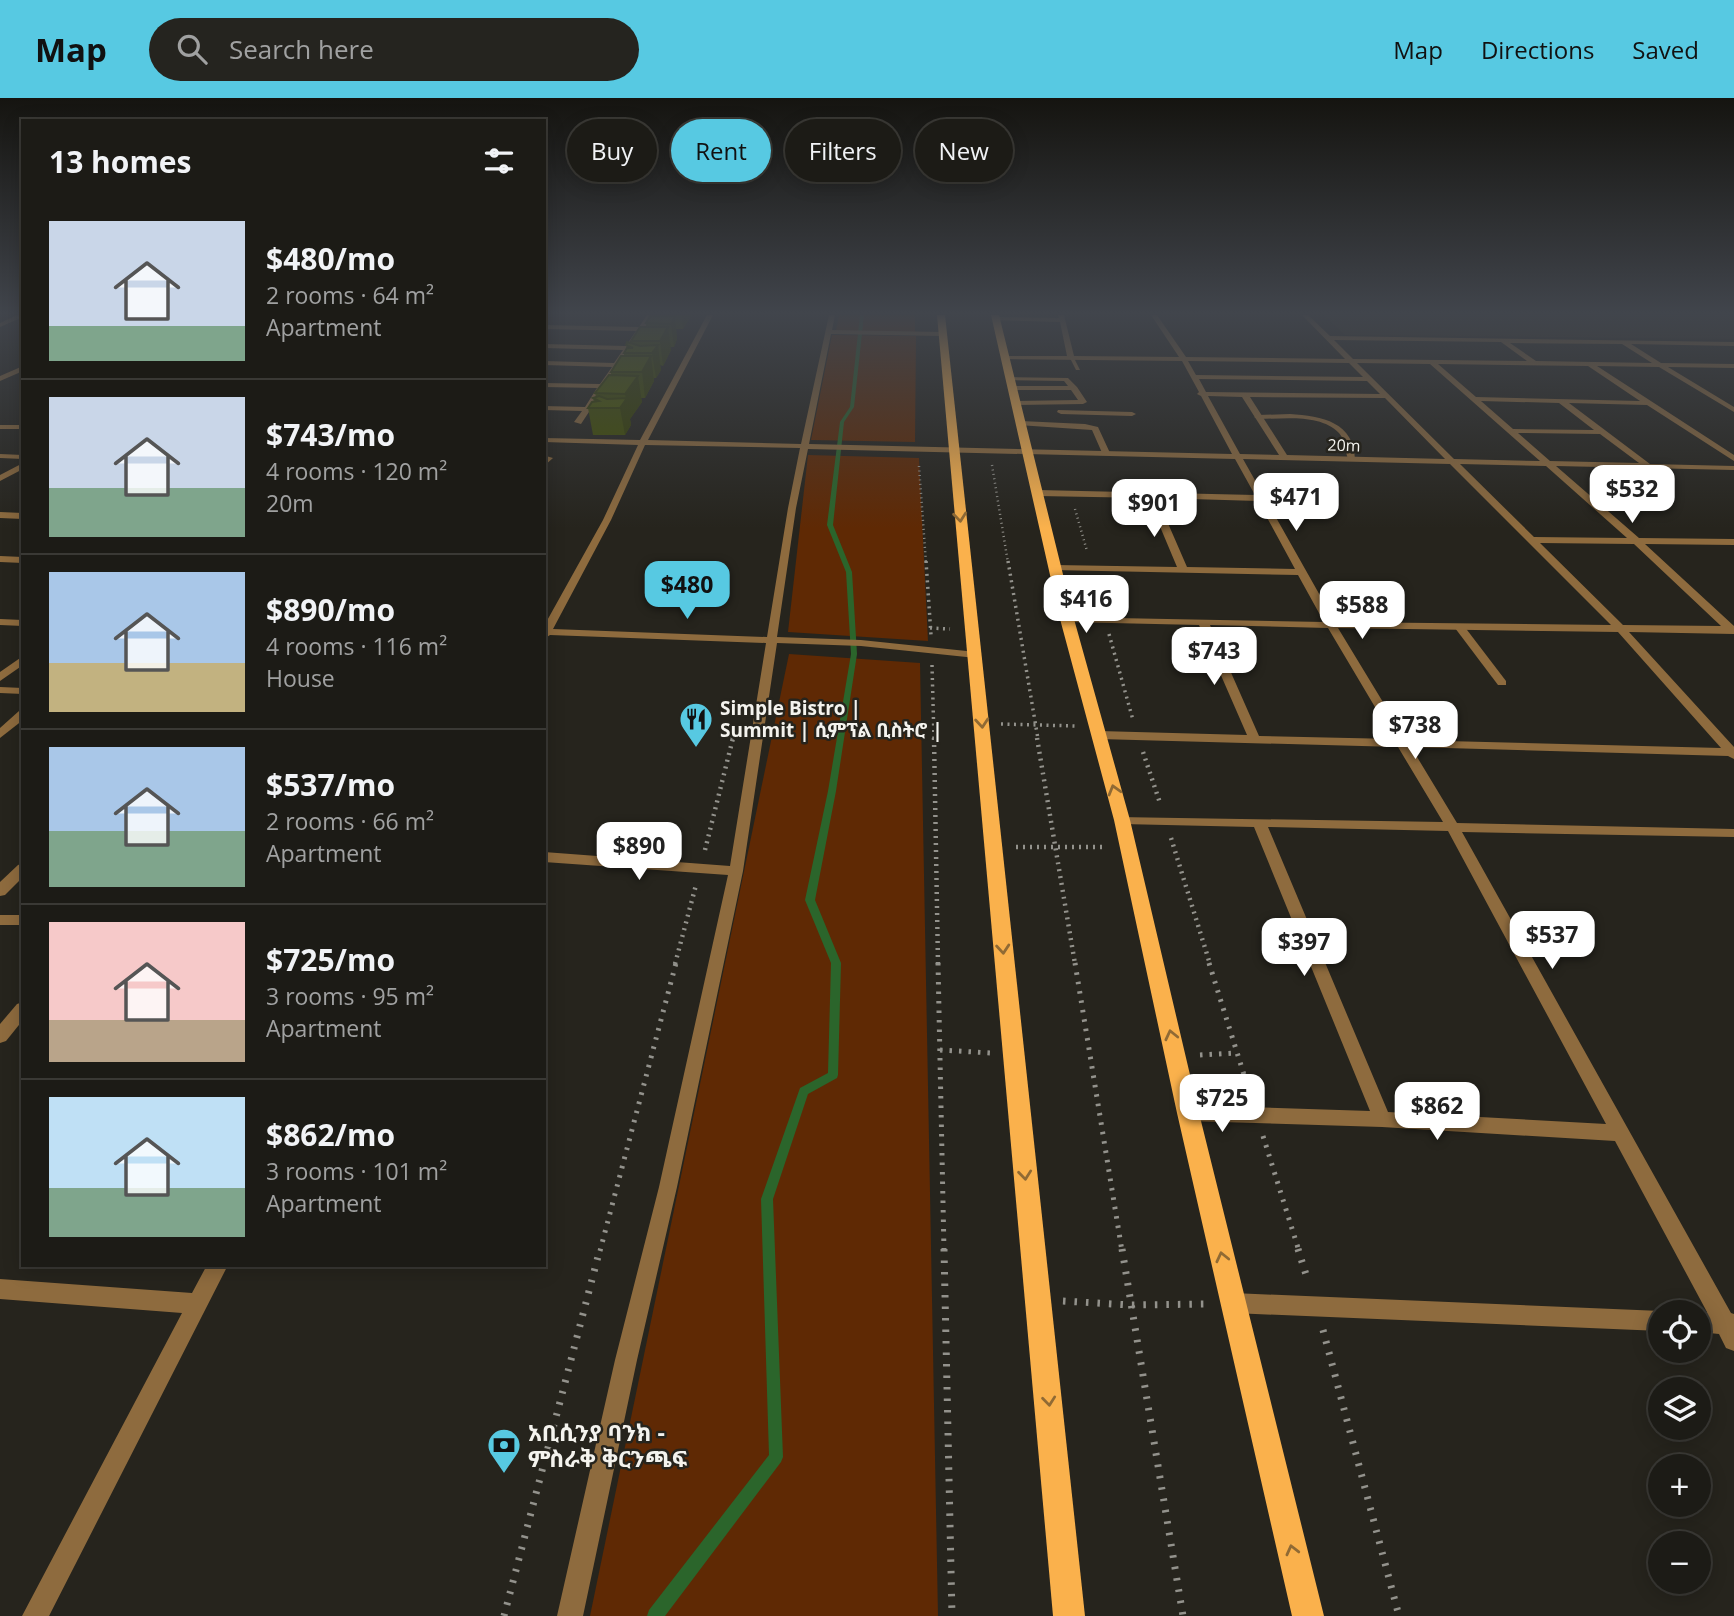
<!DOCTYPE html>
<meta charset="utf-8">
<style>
:root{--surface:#1c1b16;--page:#25241f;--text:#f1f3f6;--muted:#a0a1a1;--line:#3a3935;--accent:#57c9e2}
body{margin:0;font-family:"Open Sans","Noto Sans Ethiopic",sans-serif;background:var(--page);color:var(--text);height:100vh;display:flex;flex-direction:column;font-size:26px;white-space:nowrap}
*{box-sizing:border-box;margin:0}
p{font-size:23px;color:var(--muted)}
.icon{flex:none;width:38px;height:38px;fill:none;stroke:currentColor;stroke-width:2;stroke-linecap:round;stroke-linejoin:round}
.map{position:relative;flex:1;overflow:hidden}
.sheet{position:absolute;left:21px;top:21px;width:525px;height:1148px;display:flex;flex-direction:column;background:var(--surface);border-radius:0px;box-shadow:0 4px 18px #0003,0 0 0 2px var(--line)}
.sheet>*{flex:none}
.guide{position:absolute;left:567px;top:21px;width:665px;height:63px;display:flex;gap:14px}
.controls{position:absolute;left:1648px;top:1202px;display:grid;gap:14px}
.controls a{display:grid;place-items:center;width:63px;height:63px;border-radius:50%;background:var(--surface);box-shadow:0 4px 18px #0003,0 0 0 2px var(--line);font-size:35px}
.price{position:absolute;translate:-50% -60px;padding:0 16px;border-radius:14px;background:#fff;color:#222;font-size:23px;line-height:46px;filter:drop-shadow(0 2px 4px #0008)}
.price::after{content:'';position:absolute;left:50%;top:42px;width:21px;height:16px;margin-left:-10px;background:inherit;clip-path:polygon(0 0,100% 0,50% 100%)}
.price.active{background:var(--accent);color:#111}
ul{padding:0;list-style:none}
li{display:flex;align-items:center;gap:21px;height:175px;padding:0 28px}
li+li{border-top:2px solid var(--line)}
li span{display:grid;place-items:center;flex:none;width:196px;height:140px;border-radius:0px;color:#555}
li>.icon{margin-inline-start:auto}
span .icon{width:84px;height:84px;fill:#fffc;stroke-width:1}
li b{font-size:30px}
h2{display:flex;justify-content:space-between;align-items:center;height:84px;padding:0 28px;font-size:30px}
.pill{padding:0 24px;border-radius:32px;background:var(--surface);box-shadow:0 4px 18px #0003,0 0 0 2px var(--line);font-size:24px;line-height:63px}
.pill.active{background:var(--accent);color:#111}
header{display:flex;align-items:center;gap:42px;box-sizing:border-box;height:98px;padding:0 35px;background:var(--accent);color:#111}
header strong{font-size:33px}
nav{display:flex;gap:38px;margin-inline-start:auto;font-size:24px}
.search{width:490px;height:63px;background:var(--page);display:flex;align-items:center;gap:18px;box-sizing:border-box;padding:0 24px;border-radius:38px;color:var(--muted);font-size:26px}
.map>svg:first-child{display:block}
.built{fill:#312d20}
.green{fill:#5f2904}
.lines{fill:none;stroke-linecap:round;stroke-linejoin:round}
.stream{fill:#2b652b;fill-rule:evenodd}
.path-far4{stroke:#93928c;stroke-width:2.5;stroke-dasharray:1 3.5;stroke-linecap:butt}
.path-far3{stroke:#93928c;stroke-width:3.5;stroke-dasharray:2 4.5;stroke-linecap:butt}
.path-far2{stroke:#93928c;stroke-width:4.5;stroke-dasharray:2 5;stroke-linecap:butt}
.path-far1{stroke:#93928c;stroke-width:5;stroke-dasharray:2.5 7;stroke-linecap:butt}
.path{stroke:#93928c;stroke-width:7;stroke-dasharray:2.5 9;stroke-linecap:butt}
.lane{fill:#8e6b3e;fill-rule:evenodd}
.street{fill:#8e6b3e;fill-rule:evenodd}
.primary{fill:#fab14c;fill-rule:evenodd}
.wall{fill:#435000}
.shaded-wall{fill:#374100}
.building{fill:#4e5d00;stroke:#374100;stroke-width:2}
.oneway{stroke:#906a34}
.labels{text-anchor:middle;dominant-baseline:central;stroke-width:5;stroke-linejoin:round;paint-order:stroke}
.far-street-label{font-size:16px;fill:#f4f3ee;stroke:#26241d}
.poi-label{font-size:19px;font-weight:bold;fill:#f4f3ee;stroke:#26241d;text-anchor:start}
.near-poi-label{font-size:23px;font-weight:bold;fill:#f4f3ee;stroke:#26241d;text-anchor:start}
</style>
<header>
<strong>Map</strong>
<div class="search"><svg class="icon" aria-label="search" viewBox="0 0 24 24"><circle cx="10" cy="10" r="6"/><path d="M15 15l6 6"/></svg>Search here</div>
<nav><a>Map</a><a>Directions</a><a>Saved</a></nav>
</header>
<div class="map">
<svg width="1734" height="1518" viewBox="0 0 1734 1518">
<rect width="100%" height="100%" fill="#26241d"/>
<path class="built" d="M1324,217H1734V241L1345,237Z"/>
<g class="green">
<path d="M839,217H915V234L836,233Z"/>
<path d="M832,237L916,238L915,344L811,342Z"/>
<path d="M808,357L919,360L928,543L788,534Z"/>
<path d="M789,556L920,565L938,1518H590Z"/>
</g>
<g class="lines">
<path class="stream" d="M860,217H864L854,309L844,324L833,427L852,474L857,556L836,693L815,802L841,865L838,977L837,980L808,996L773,1101L783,1359L781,1364L665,1518H647L649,1512L769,1357L761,1101L800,990L828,975L831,865L805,802L828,693L851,556L846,474L827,427L840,324L850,309Z"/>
<g class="path-far4">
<path d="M992,367L1008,465"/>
<path d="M919,368L926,465"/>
<path d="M1075,411L1087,453"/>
</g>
<g class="path-far3">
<path d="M926,463L931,537"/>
<path d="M1008,463L1038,641"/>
<path d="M1096,486L1101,508"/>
<path d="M930,530L950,531"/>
<path d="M1109,536L1133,622"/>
<path d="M932,567L934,641"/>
<path d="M1001,626L1076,628"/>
<path d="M732,641L734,634"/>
</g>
<g class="path-far2">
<path d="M934,640L938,866"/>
<path d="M1037,640L1075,866"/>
<path d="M1143,654L1160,705"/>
<path d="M1171,740L1210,866"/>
<path d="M1016,749H1105"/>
<path d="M705,752L733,640"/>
<path d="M675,866L696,787"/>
</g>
<g class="path-far1">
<path d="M938,865L944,1153"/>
<path d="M1075,865L1122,1153"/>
<path d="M1209,865L1250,996"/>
<path d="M940,952L991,955"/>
<path d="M1200,957L1237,955"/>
<path d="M1263,1038L1299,1153"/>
<path d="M600,1153L676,865"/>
</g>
<g class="path">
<path d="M944,1151L952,1518"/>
<path d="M1122,1151L1183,1518"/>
<path d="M1298,1151L1308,1183"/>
<path d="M1063,1203L1130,1207L1208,1206"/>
<path d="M1323,1232L1399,1518"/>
<path d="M504,1518L600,1151"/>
</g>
<g class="lane">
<path d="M1069,258H1073L1080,272H1076Z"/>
<path d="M1007,279L1068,280L1077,289L1087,304L1083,306L1013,307L1016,303L1078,302L1071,292H1012L1009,290L1012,288H1068L1064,283L1009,282Z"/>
<path d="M1058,312L1132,314L1136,316L1132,318L1061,316L1057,314Z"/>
<path d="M1290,316C1322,318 1355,324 1355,363L1348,361C1345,353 1345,342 1339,335C1320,315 1282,321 1258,321L1254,319L1258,317Z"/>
<path d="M1021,323L1085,326L1098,329L1110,355L1103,357L1092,332L1018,327V323Z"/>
<path d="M1460,527L1464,528L1506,583V587H1498L1455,530Z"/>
</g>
<g class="street">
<path d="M17,217L23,219L0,229V225Z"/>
<path d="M647,217H653L581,326L574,324L582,313L544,312V308L585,309L597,290L544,289V285L600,286L612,269L544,267V263L614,265L623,252L544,250V246L626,248L636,233L544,231V227L639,229Z"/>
<path d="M707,217H713L648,342L801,346L829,217H835L832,232L943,234L946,236L943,238L831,236L809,346L1232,356L1201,298L1197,296L1199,294L1182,263L1003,261L1001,258H1067L1060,224L993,222L995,219L1059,220L1058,217H1064L1074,258L1179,259L1151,217H1157L1186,259L1345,261L1302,217H1308L1330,238L1734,244V248L1631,246L1661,265L1734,266V270L1668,269L1734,309V314L1659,269L1597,268L1734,357V363L1647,307L1569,305L1650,366L1734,368V372L1556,368L1639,440L1734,441V447L1645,446L1734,528V536L1629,534L1734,649V661L1728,658L1411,649L1457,725L1734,731V739L1462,734L1731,1215L1734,1216V1253L1726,1250L1719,1236L1699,1234V1214H1697H1707L1615,1043L1382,1029L1188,1023L1182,1020L1179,1015L1182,1010L1188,1007L1370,1013L1254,729L1122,726L1115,722L1117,719L1443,724L1398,649L1099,641L1093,637L1099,633L1247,637L1199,527L1067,524L1062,521L1063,519L1324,524L1298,477L1052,472L1050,470L1055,467L1177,469L1148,400L1038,398L1034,395L1038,392L1255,397L1235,361L808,351L796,410L777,539L861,542L976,554L981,557L976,560L861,548L777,545L743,773L677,1089L637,1262L583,1518H557L615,1262L659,1089L728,777L544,764V754L730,768L766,545L550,537L544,541V528L603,422L638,347L544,344V340L640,342ZM1334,242L1501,244L1527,263L1353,261ZM1510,245L1622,246L1652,265L1536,263ZM1188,263L1349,265L1363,279L1196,277ZM1357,265L1430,266L1540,363L1454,361ZM1438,266L1588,268L1640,303L1476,299ZM1199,281L1367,283L1380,296L1206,294ZM1208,298L1242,299L1279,357L1240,356ZM1250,299L1385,300L1445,361L1287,357ZM1481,303L1559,305L1594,332L1513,331ZM1518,335L1600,336L1639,365L1550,363ZM645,347L800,350L788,410L767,539L553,531L611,422ZM1243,361L1450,366L1611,527L1335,524ZM1460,366L1546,368L1627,440L1534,439ZM1157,400L1258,403L1295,471L1187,469ZM1540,445L1634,446L1721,528L1623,527ZM1210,527L1328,530L1394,641L1259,638ZM1338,530L1618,534L1721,650L1406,642ZM1268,729L1448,733L1606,1026L1388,1014Z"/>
<path d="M23,268V273L0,283V278Z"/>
<rect x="0" y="327" width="23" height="4"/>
<path d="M0,356L23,357V361L0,360Z"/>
<path d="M546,358L553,360L544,368V361Z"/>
<path d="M23,365V371L0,383V377Z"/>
<path d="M0,414L23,415V421L0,420Z"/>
<path d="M0,458L23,459V465L0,464Z"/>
<path d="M0,521L23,522V528L0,527Z"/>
<path d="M23,558V567L0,583V574Z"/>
<path d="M0,589L23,590V596L0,595Z"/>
<path d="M19,613H23V622L0,640V630Z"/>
<path d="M23,765V779L5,797L0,798V784L18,767Z"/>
<rect x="0" y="817" width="23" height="10"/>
<path d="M23,904V922L6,943L0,945V926L17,906Z"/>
<path d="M207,1167H228L49,1518H22L182,1215L0,1201V1181L192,1195Z"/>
<path d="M1233,1195L1661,1213L1666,1214H1661V1233L1233,1215L1226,1212L1223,1205L1226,1198Z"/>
</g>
<g class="primary">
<path d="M937,217H945L1085,1518H1053Z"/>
<path d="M991,217H999L1074,521L1130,722L1199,1015L1324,1518H1292L1177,1015L1114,722L1060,521Z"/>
</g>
</g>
<path class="wall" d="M656,217H691V218L683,231H676L677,241L674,249H670L671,252L663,268L660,267L661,272L656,280H654V283L645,300H641L642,304L630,321L631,327L625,337H593L588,310L594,304L593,300L596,299L595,295L611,277V274L624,258V255L627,251L626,247L631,245V243L646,229V225Z"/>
<g class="shaded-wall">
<path d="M682,217H691L683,231Z"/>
<path d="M675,218L677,241L674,249L671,226Z"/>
<path d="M668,229L671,252L663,268L660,243Z"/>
<path d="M658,247L661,272L656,280L652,255Z"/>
<path d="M651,258L654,283L645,300L642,274Z"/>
<path d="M638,278L642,304L630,321L631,327L625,337L620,310L626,301L625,296Z"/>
</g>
<g class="building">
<path d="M650,218H675L671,226L646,225Z"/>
<path d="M640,229H668L660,243H631Z"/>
<path d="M627,244L640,248L658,247L652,255H624L627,250H633L626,247Z"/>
<path d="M621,258H651L642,274H611Z"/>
<path d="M609,277L638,278L625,296L595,295Z"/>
<path d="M599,298L607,301L627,300L620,310H588L592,304L599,303L593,300Z"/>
</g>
<defs><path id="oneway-chevron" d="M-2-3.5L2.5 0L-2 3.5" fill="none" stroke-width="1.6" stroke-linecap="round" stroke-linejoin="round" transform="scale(1.75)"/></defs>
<g class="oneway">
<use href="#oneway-chevron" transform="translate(960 419) rotate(84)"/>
<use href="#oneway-chevron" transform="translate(982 625) rotate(85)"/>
<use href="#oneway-chevron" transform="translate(1114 692) rotate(-106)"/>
<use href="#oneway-chevron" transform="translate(1003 851) rotate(85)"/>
<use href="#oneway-chevron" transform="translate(1171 937) rotate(-103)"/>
<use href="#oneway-chevron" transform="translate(1025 1077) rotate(84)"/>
<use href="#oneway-chevron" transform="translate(1222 1159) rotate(-103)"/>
<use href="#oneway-chevron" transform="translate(1049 1303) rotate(84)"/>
<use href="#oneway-chevron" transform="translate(1292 1452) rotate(-104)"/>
</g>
<linearGradient id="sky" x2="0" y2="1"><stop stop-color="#151410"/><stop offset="0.5" stop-color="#41454c"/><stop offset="1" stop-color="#41454c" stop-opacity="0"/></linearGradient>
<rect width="1734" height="430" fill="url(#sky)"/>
<defs>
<symbol id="restaurant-pin" viewBox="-11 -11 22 30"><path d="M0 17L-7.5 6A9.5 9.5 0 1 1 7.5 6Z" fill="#57c9e2" stroke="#26241d"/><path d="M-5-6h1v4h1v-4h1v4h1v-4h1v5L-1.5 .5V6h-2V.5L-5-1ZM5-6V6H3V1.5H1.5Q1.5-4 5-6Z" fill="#111"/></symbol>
<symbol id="bank-pin" viewBox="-11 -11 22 30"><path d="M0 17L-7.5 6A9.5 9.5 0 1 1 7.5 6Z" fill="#57c9e2" stroke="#26241d"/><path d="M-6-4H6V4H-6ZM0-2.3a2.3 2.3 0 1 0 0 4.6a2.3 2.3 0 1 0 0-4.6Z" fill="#111"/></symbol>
</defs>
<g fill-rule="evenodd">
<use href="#restaurant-pin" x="677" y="602" width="38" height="52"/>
<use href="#bank-pin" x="485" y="1328" width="38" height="52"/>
</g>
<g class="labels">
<g class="far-street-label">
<text transform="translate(1344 347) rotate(2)">20m</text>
</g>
<g class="poi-label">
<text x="720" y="610">Simple Bistro |<tspan x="720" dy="22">Summit | ሲምፕል ቢስትሮ |</tspan></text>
</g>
<g class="near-poi-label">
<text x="528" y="1334">አቢሲንያ ባንክ -<tspan x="528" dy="26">ምስራቅ ቅርንጫፍ</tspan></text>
</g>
</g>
</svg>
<div class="controls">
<a><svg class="icon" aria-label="locate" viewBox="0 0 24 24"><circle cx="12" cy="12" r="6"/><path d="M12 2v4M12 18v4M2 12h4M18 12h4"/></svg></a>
<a><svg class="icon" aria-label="layers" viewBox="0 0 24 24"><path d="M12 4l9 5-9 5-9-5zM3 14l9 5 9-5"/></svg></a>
<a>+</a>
<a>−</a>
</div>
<b class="price" style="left:1632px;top:427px">$532</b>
<b class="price" style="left:1296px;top:435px">$471</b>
<b class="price" style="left:1154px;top:441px">$901</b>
<b class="price active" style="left:687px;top:523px">$480</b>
<b class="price" style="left:1086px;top:537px">$416</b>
<b class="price" style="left:1362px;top:543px">$588</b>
<b class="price" style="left:1214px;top:589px">$743</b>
<b class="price" style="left:1415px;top:663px">$738</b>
<b class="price" style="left:639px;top:784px">$890</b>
<b class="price" style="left:1552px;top:873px">$537</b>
<b class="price" style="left:1304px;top:880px">$397</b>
<b class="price" style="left:1222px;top:1036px">$725</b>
<b class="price" style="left:1437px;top:1044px">$862</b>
<div class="guide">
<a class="pill">Buy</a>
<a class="pill active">Rent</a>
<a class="pill">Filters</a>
<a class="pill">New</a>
</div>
<section class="sheet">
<h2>13 homes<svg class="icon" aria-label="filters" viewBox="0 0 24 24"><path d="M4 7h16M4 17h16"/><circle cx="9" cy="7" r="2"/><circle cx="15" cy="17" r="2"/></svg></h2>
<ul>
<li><span style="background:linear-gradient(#c9d6e8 75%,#7fa58c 0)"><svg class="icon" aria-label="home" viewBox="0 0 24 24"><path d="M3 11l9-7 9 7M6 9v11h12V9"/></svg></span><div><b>$480/mo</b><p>2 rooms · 64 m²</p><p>Apartment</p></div></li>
<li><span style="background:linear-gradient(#c9d6e8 65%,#7fa58c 0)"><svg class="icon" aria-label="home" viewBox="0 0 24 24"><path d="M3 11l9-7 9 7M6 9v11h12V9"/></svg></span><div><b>$743/mo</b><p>4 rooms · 120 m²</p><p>20m</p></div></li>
<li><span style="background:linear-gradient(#a9c7e8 65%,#c2b280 0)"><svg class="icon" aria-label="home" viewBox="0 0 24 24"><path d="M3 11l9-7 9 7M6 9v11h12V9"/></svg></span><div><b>$890/mo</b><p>4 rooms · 116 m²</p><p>House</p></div></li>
<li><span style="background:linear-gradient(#a9c7e8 60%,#7fa58c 0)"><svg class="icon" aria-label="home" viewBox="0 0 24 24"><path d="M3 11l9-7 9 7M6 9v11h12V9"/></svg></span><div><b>$537/mo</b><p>2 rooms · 66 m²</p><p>Apartment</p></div></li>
<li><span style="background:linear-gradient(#f6c9c9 70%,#b9a48a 0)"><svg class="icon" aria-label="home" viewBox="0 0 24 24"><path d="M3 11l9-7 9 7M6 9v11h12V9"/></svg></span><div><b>$725/mo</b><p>3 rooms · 95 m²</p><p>Apartment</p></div></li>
<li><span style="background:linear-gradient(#bfe0f5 65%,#7fa58c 0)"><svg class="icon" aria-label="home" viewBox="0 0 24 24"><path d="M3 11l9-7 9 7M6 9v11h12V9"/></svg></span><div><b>$862/mo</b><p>3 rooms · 101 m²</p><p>Apartment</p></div></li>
</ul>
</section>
</div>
